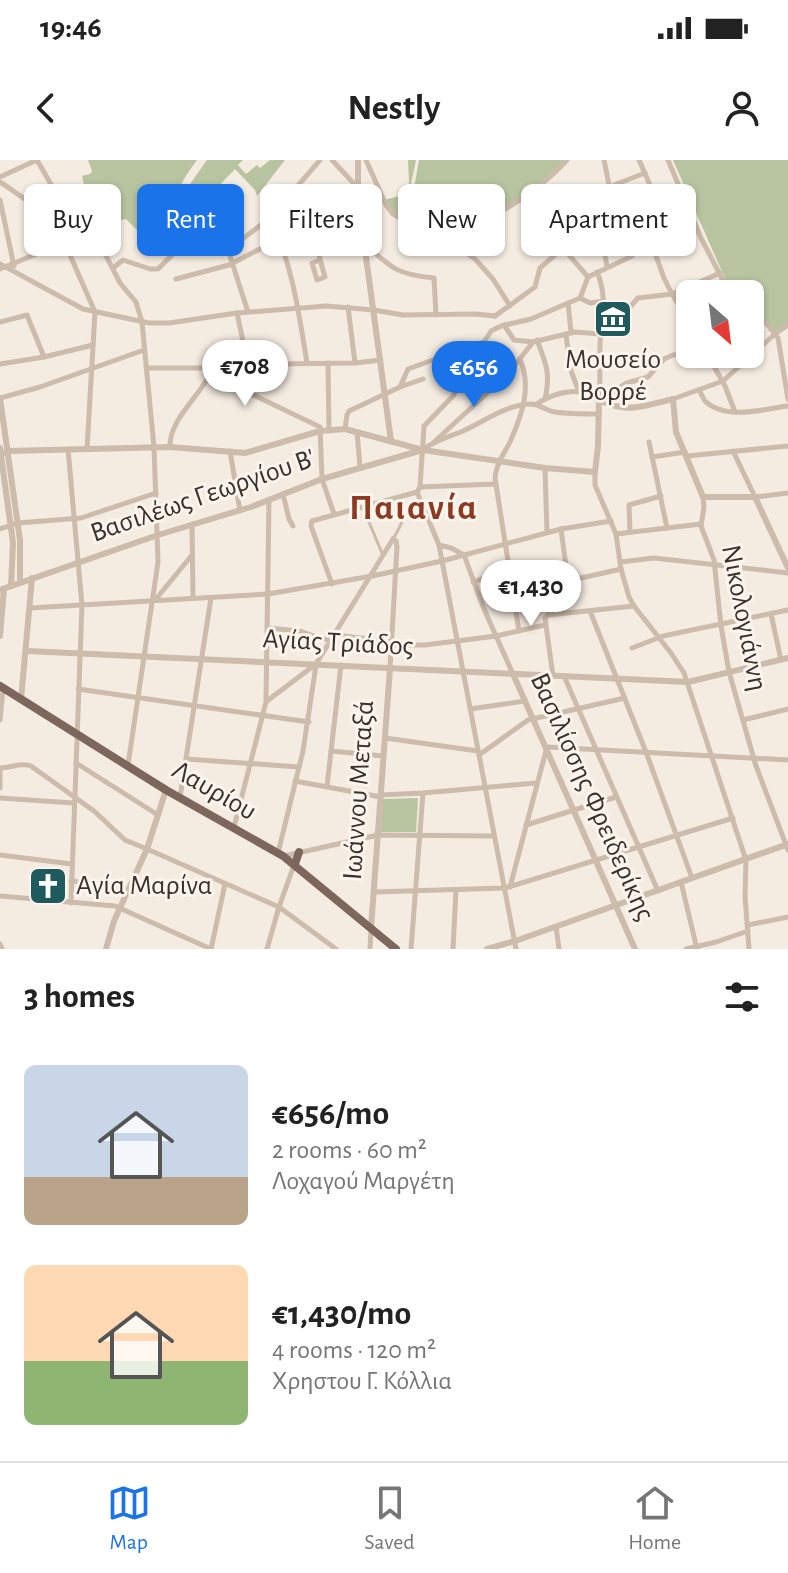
<!DOCTYPE html>
<meta charset="utf-8">
<style>
:root{--surface:#fff;--page:#f6f6f6;--text:#222;--muted:#767676;--line:#e0e0e0;--accent:#1a73e8}
body{margin:0;font-family:"Alegreya Sans",sans-serif;background:var(--page);color:var(--text);height:100vh;display:flex;flex-direction:column;font-size:30px;white-space:nowrap}
*{box-sizing:border-box;margin:0}
p{font-size:26px;color:var(--muted)}
.icon{flex:none;width:44px;height:44px;fill:none;stroke:currentColor;stroke-width:2;stroke-linecap:round;stroke-linejoin:round}
.map{position:relative;height:789px;overflow:hidden}
.sheet{display:flex;flex-direction:column;background:var(--surface);flex:1}
.sheet>*{flex:none}
.guide{position:absolute;left:24px;top:24px;width:740px;height:72px;display:flex;gap:16px}
.needle{width:52px;rotate:152deg}
.fabs{position:absolute;left:676px;top:120px;display:grid;gap:16px}
.fabs a{display:grid;place-items:center;width:88px;height:88px;border-radius:12px;background:var(--surface);box-shadow:0 2px 6px #0004;font-size:40px}
.price{position:absolute;translate:-50% -68px;padding:0 18px;border-radius:28px;background:#fff;color:#222;font-size:26px;line-height:52px;filter:drop-shadow(0 2px 4px #0008)}
.price::after{content:'';position:absolute;left:50%;top:48px;width:24px;height:18px;margin-left:-12px;background:inherit;clip-path:polygon(0 0,100% 0,50% 100%)}
.price.on{background:var(--accent);color:#fff}
ul{padding:0;list-style:none}
li{display:flex;align-items:center;gap:24px;height:200px;padding:0 24px}
li span{display:grid;place-items:center;flex:none;width:224px;height:160px;border-radius:12px;color:#555}
li>.icon{margin-inline-start:auto}
span .icon{width:96px;height:96px;fill:#fffc;stroke-width:1}
li b{font-size:34px}
h2{display:flex;justify-content:space-between;align-items:center;height:96px;padding:0 24px;font-size:34px}
.chip{padding:0 28px;border-radius:12px;background:var(--surface);box-shadow:0 2px 6px #0004;font-size:28px;line-height:72px}
.chip.on{background:var(--accent);color:#fff}
.status{display:flex;justify-content:space-between;align-items:center;height:56px;padding:0 40px;background:var(--surface);direction:ltr}
.status svg{height:22px;fill:currentColor}
header{display:flex;justify-content:space-between;align-items:center;height:104px;padding:0 24px;background:var(--surface);font-size:36px;font-weight:700}
.dock{display:flex;justify-content:space-around;align-items:center;height:112px;border-top:2px solid var(--line);background:var(--surface);font-size:22px;color:var(--muted)}
.dock a{display:grid;justify-items:center;gap:4px}
.dock .on{color:var(--accent)}
.map>svg:first-child{display:block}
.green{fill:#b8c4a0}
.lines{fill:none;stroke-linecap:round;stroke-linejoin:round}
.pedestrian{stroke:#cdbbac;stroke-width:3}
.minor{stroke:#cdbbac;stroke-width:5}
.tertiary{stroke:#cdbbac;stroke-width:6}
.primary{stroke:#7d675c;stroke-width:8}
.labels{text-anchor:middle;dominant-baseline:central;stroke-width:6;stroke-linejoin:round;paint-order:stroke}
.poi-label{font-size:28px;fill:#3b302b;stroke:#fbf5ee}
.street-label{font-size:28px;fill:#3b302b;stroke:#fbf5ee}
.district-label{font-size:36px;font-weight:bold;letter-spacing:2px;fill:#8c3b22;stroke:#fbf5ee}
</style>
<div class="status"><b>19:46</b><svg viewBox="0 0 49 12"><path d="M0 12V9h3v3zM5 12V6h3v6zM10 12V3h3v9zM15 12V0h3v12zM26 1h20v11H26zM47 4h2v5h-2z"/></svg></div>
<header><svg class="icon" aria-label="back" viewBox="0 0 24 24"><path d="M15 5l-7 7 7 7"/></svg>Nestly<svg class="icon" aria-label="person" viewBox="0 0 24 24"><circle cx="12" cy="8" r="4"/><path d="M4 21q1-7 8-7t8 7"/></svg></header>
<div class="map">
<svg width="788" height="789" viewBox="0 0 788 789">
<rect width="100%" height="100%" fill="#f4ebe1"/>
<g class="green">
<path d="M88,0H197C187,14 177,26 177,44L182,49L187,51L183,34L207,0H243L238,5L246,14L257,5L260,8L270,0H285L257,36L255,30L235,9L210,35L219,45L220,50L199,74L174,92L138,71L126,59L117,61L112,55L101,62C92,47 85,33 82,16L90,14L92,11Z"/>
<path d="M408,0H416L411,24L414,28L419,0H564C557,8 550,16 542,23C515,46 475,65 440,71C426,52 413,66 397,55C392,52 388,45 384,40L407,34L409,22Z"/>
<path d="M673,0H788V164L776,172L750,148V134H733L730,130Z"/>
<path d="M418,638L416,672H381L383,639Z"/>
</g>
<g class="lines">
<g class="pedestrian">
<path d="M363,348L382,393"/>
<path d="M393,379C403,362 407,357 396,340"/>
</g>
<g class="minor">
<path d="M37,0L52,26L70,95L95,152L87,289"/>
<path d="M332,0L357,27"/>
<path d="M366,0L386,45L393,54L404,61H418L475,99L493,119L510,146"/>
<path d="M604,0L616,60"/>
<path d="M639,0L650,25L642,36L641,54L664,118L672,134L690,164"/>
<path d="M668,0L701,78L730,134"/>
<path d="M0,17L37,0"/>
<path d="M0,22C17,32 34,51 56,47"/>
<path d="M541,27L566,78"/>
<path d="M609,27L645,13"/>
<path d="M0,40L14,106"/>
<path d="M270,58C292,102 299,154 307,203"/>
<path d="M310,63L325,117L317,120L312,103L320,100"/>
<path d="M588,69C600,80 605,90 607,107"/>
<path d="M434,72C480,72 537,33 567,0"/>
<path d="M365,84C391,108 398,115 434,118L436,155"/>
<path d="M563,88L588,117"/>
<path d="M0,104L83,149L149,163H169L237,153L326,146L374,150L403,155L475,154L495,156"/>
<path d="M113,108L123,100L150,109H158L180,87L197,78L220,53"/>
<path d="M0,109L80,76L89,75L99,82L120,123L136,142L142,162L154,287L158,402L128,605"/>
<path d="M597,112C609,140 600,160 600,188C599,205 601,222 599,240"/>
<path d="M176,119L229,105L358,38"/>
<path d="M580,138L590,143L604,141"/>
<path d="M568,143L571,172"/>
<path d="M348,147L355,203"/>
<path d="M248,152L228,90L270,58L320,0"/>
<path d="M237,153L248,205"/>
<path d="M495,156L535,127L540,108L563,88L566,78L569,75L641,54"/>
<path d="M603,156L630,147L638,138L672,134L720,113"/>
<path d="M750,158L766,163L778,178L788,239"/>
<path d="M0,162L27,155L44,197"/>
<path d="M504,165L514,180L533,182"/>
<path d="M566,174L570,208L579,232L599,240"/>
<path d="M537,180C546,204 551,213 545,239"/>
<path d="M707,194L725,226L735,252"/>
<path d="M328,203L329,270"/>
<path d="M0,204L44,197L93,185"/>
<path d="M146,208H210L276,204L355,203L381,200"/>
<path d="M210,208V214L320,267L322,319L334,354"/>
<path d="M400,227L408,209L483,182"/>
<path d="M699,230C700,231 704,240 705,241C726,261 764,249 788,246"/>
<path d="M0,238L40,227L144,190"/>
<path d="M673,239L723,221L775,174L788,165"/>
<path d="M599,240L627,223L648,217L664,199L673,195L690,193"/>
<path d="M537,244C548,236 566,230 579,232"/>
<path d="M345,269L347,255L349,251L400,227L423,219"/>
<path d="M357,272L360,307"/>
<path d="M434,282L508,214L533,182L575,172L601,174"/>
<path d="M649,282L667,368"/>
<path d="M170,287C169,260 199,237 210,214"/>
<path d="M68,289L82,445L71,743"/>
<path d="M424,289C436,280 449,277 463,271C485,261 507,244 532,244C541,245 547,251 555,252C569,254 585,254 599,254"/>
<path d="M230,291L240,351"/>
<path d="M733,291L755,337L788,333"/>
<path d="M687,296L788,286"/>
<path d="M652,297L685,292"/>
<path d="M545,308L547,372"/>
<path d="M595,312V325L616,374L621,409L629,437L634,446L671,493L684,513L746,700L745,736L749,789"/>
<path d="M420,327L496,324"/>
<path d="M417,332L439,385L516,789"/>
<path d="M417,332L420,327L424,266L453,236L473,205L484,182L491,171L501,166L531,159L580,138L588,117L632,96"/>
<path d="M283,334L289,359L293,366"/>
<path d="M703,337L704,347L701,366L714,400L721,466L729,512L756,606L788,690"/>
<path d="M192,364L193,438"/>
<path d="M0,369L18,363L81,358L156,333"/>
<path d="M561,369L568,421"/>
<path d="M630,372L629,345L661,336"/>
<path d="M616,374L701,364"/>
<path d="M439,385L451,388L464,395L484,449L513,514"/>
<path d="M620,402L654,398L788,413"/>
<path d="M552,421L548,455L545,458L553,516"/>
<path d="M473,422L509,409"/>
<path d="M332,424L311,366L312,361L417,332"/>
<path d="M511,424L568,421L621,409"/>
<path d="M156,439L192,395"/>
<path d="M30,448L268,434L372,416L442,401L561,369L611,361"/>
<path d="M590,451L646,592L692,718"/>
<path d="M771,454L781,500"/>
<path d="M548,455L634,446"/>
<path d="M268,468L300,471L319,478L332,480"/>
<path d="M519,471L495,318C496,304 504,294 510,282C522,255 532,227 520,199"/>
<path d="M335,475L386,481L395,485H425L496,476L545,465"/>
<path d="M632,488L663,476L788,450"/>
<path d="M390,508L397,387L396,381L393,379"/>
<path d="M564,516L658,731"/>
<path d="M78,529L309,562"/>
<path d="M267,541L316,504L393,379"/>
<path d="M470,549L525,541"/>
<path d="M0,560L3,529"/>
<path d="M743,560L788,549"/>
<path d="M385,578L478,591"/>
<path d="M331,591L383,596"/>
<path d="M479,595L528,560L625,538"/>
<path d="M187,599L299,607"/>
<path d="M76,603L158,655"/>
<path d="M0,608C11,608 21,602 31,606L94,651L125,680L147,689L279,747L336,789"/>
<path d="M295,621L381,637"/>
<path d="M327,626L341,505"/>
<path d="M0,628V608"/>
<path d="M381,635L423,633L536,623"/>
<path d="M180,637L211,438"/>
<path d="M0,638L73,643"/>
<path d="M526,665L616,637"/>
<path d="M234,667L266,542L269,340"/>
<path d="M278,693L303,591L316,505"/>
<path d="M0,695L72,704"/>
<path d="M284,696L378,675L494,676"/>
<path d="M71,721L99,724L128,732"/>
<path d="M681,722L697,789"/>
<path d="M510,727L547,587L788,600"/>
<path d="M374,732L505,728L733,658"/>
<path d="M0,736L115,746L211,789"/>
<path d="M748,765L788,757"/>
<path d="M556,767L559,789"/>
<path d="M0,784L2,789"/>
<path d="M211,789L225,724"/>
<path d="M267,789L279,747L294,705"/>
<path d="M370,789L371,769"/>
<path d="M411,789L423,633"/>
<path d="M453,789L456,730"/>
<path d="M686,789L716,782L748,771"/>
</g>
<g class="tertiary">
<path d="M358,0V38L391,281"/>
<path d="M0,238L20,380V423"/>
<path d="M0,288L13,383L11,426"/>
<path d="M0,295L8,291L170,287L245,293L320,271L345,269L423,290L545,308L595,312L598,286L599,240C629,254 643,246 673,239L676,272L703,337H755L788,408"/>
<path d="M0,430L158,375L251,347L322,319L419,291"/>
<path d="M0,476L4,429"/>
<path d="M27,491L688,522L788,498"/>
<path d="M513,514L635,789"/>
<path d="M21,539L32,418"/>
<path d="M371,768L390,508"/>
<path d="M106,789L114,761L147,689L166,630"/>
<path d="M487,789L518,780L788,684"/>
</g>
<g class="primary">
<path d="M0,526L166,630L283,696L396,789"/>
<path d="M295,704L299,692"/>
</g>
</g>
<defs>
<symbol id="museum-square" viewBox="-11 -11 22 22"><rect x="-9" y="-9" width="18" height="18" rx="4" fill="#1f5a5e" stroke="#fbf5ee"/><path d="M0-6L6-3V-2H-6V-3ZM-5-1h2V3h-2ZM-1-1h2V3h-2ZM3-1h2V3H3ZM-6 4H6V6H-6Z" fill="#fff"/></symbol>
<symbol id="church-square" viewBox="-11 -11 22 22"><rect x="-9" y="-9" width="18" height="18" rx="4" fill="#1f5a5e" stroke="#fbf5ee"/><path d="M-1.2-6h2.4v3.5h3.3v2.4h-3.3V6h-2.4V-.1h-3.3v-2.4h3.3Z" fill="#fff"/></symbol>
</defs>
<g fill-rule="evenodd">
<use href="#museum-square" x="591" y="137" width="44" height="44"/>
<use href="#church-square" x="26" y="704" width="44" height="44"/>
</g>
<g class="labels">
<g class="poi-label">
<text x="613" y="200">Μουσείο<tspan x="613" dy="32">Βορρέ</tspan></text>
<text x="76" y="726" text-anchor="start">Αγία Μαρίνα</text>
</g>
<g class="street-label">
<text transform="translate(203 336) rotate(-19)">Βασιλέως Γεωργίου Β'</text>
<text transform="translate(744 458) rotate(79)">Νικολογιάννη</text>
<text transform="translate(338 483) rotate(3)">Αγίας Τριάδος</text>
<text transform="translate(359 630) rotate(-86)">Ιωάννου Μεταξά</text>
<text transform="translate(214 631) rotate(30)">Λαυρίου</text>
<text transform="translate(592 637) rotate(66)">Βασιλίσσης Φρειδερίκης</text>
</g>
<g class="district-label">
<text x="414" y="348">Παιανία</text>
</g>
</g>
</svg>
<div class="fabs">
<a><svg class="needle" viewBox="-14 -14 28 28"><path d="M0-13l5 13h-10z" fill="#e53935"/><path d="M0 13l5-13h-10z" fill="#767676"/></svg></a>
</div>
<b class="price" style="left:245px;top:248px">€708</b>
<b class="price on" style="left:474px;top:249px">€656</b>
<b class="price" style="left:531px;top:468px">€1,430</b>
<div class="guide">
<a class="chip">Buy</a>
<a class="chip on">Rent</a>
<a class="chip">Filters</a>
<a class="chip">New</a>
<a class="chip">Apartment</a>
</div>
</div>
<section class="sheet">
<h2>3 homes<svg class="icon" aria-label="filters" viewBox="0 0 24 24"><path d="M4 7h16M4 17h16"/><circle cx="9" cy="7" r="2"/><circle cx="15" cy="17" r="2"/></svg></h2>
<ul>
<li><span style="background:linear-gradient(#c9d6e8 70%,#b9a48a 0)"><svg class="icon" aria-label="home" viewBox="0 0 24 24"><path d="M3 11l9-7 9 7M6 9v11h12V9"/></svg></span><div><b>€656/mo</b><p>2 rooms · 60 m²</p><p>Λοχαγού Μαργέτη</p></div></li>
<li><span style="background:linear-gradient(#ffd9b3 60%,#8fb573 0)"><svg class="icon" aria-label="home" viewBox="0 0 24 24"><path d="M3 11l9-7 9 7M6 9v11h12V9"/></svg></span><div><b>€1,430/mo</b><p>4 rooms · 120 m²</p><p>Χρηστου Γ. Κόλλια</p></div></li>
</ul>
</section>
<nav class="dock">
<a class="on"><svg class="icon" aria-label="map" viewBox="0 0 24 24"><path d="M3 6l6-2 6 2 6-2v14l-6 2-6-2-6 2zM9 4v14M15 6v14"/></svg>Map</a>
<a><svg class="icon" aria-label="saved" viewBox="0 0 24 24"><path d="M7 4h10v16l-5-4-5 4z"/></svg>Saved</a>
<a><svg class="icon" aria-label="home" viewBox="0 0 24 24"><path d="M3 11l9-7 9 7M6 9v11h12V9"/></svg>Home</a>
</nav>
